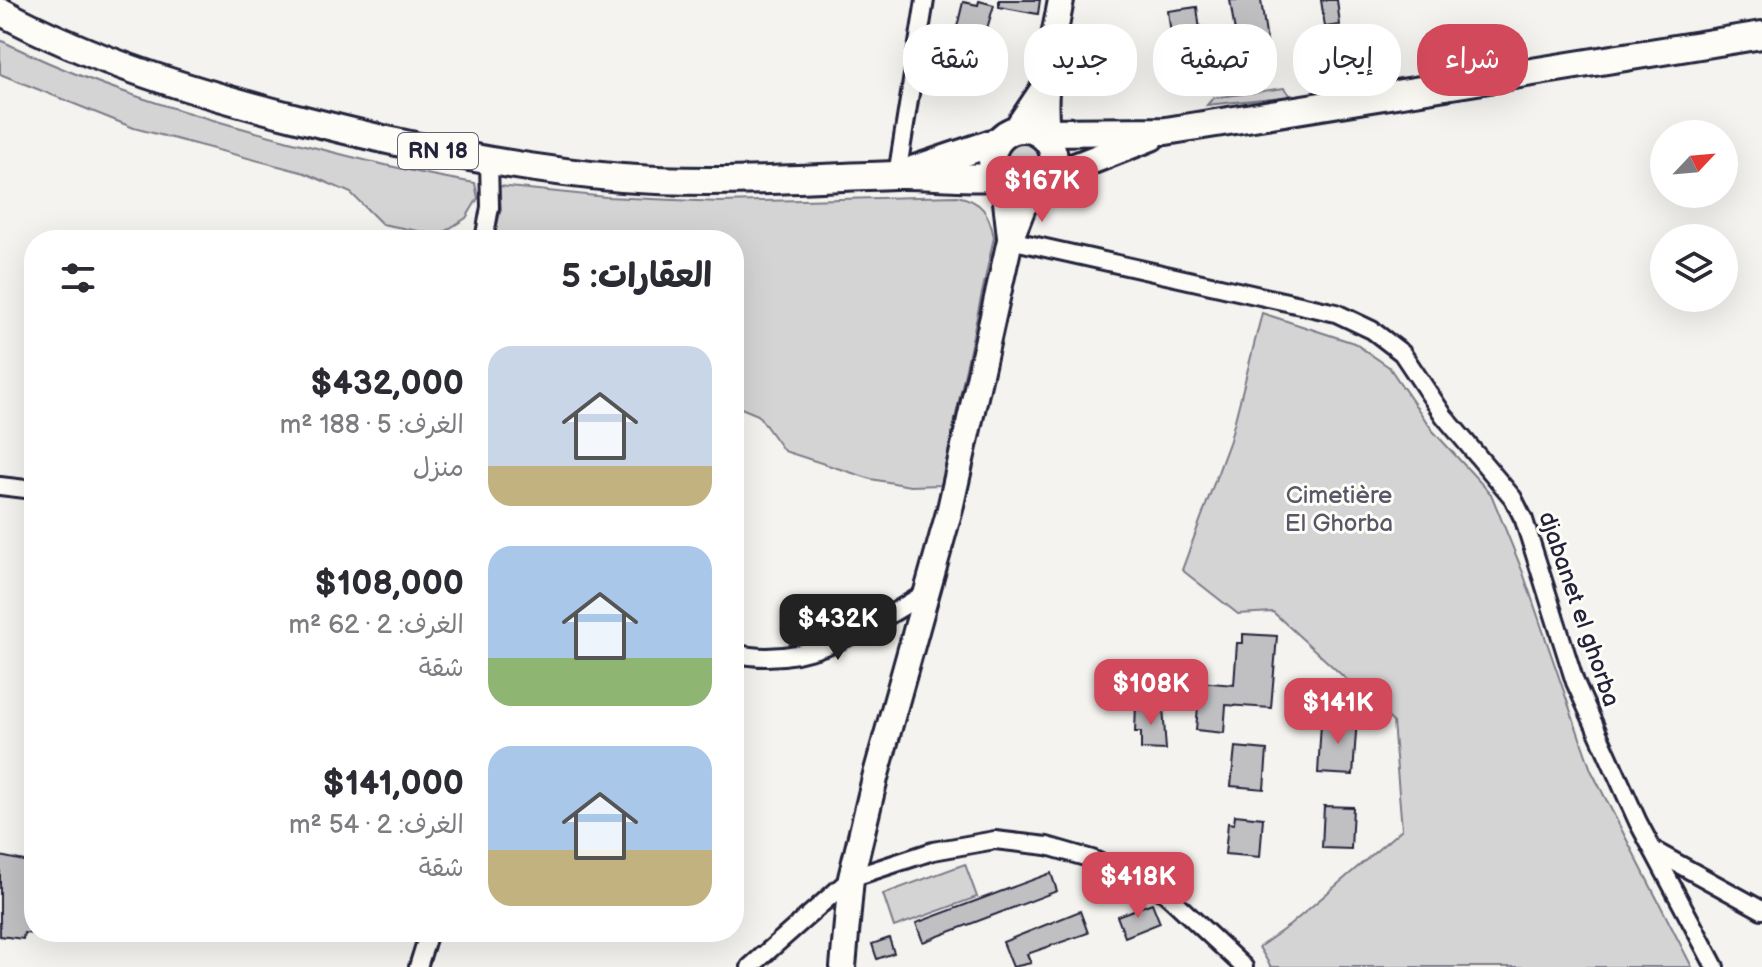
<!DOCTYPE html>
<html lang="ar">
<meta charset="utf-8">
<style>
:root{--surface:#fff;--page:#f7f7f7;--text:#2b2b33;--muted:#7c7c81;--accent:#d1495b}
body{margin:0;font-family:"Balsamiq Sans","Playpen Sans Arabic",sans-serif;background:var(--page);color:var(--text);direction:rtl;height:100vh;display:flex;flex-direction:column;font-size:30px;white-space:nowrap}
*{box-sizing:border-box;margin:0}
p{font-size:26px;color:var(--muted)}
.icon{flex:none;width:44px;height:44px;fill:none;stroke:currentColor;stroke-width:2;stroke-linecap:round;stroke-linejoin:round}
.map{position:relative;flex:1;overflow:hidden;direction:ltr}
.panel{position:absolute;left:24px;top:230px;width:720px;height:712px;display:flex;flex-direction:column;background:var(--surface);border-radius:32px;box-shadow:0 8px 32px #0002;direction:rtl}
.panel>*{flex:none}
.hud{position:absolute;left:768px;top:24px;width:760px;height:72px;direction:rtl;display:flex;gap:16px}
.needle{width:52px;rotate:64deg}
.tools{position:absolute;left:1650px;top:120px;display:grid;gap:16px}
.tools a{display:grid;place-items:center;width:88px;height:88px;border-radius:50%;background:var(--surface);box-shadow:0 8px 32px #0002;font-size:40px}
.price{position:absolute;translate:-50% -68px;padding:0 18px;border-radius:16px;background:var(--accent);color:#fff;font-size:26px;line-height:52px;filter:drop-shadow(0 2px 4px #0008)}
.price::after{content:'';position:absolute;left:50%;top:48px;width:24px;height:18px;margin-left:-12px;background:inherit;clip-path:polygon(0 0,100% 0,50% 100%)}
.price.on{background:#222;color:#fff}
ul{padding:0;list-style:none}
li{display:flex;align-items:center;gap:24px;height:200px;padding:0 32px}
li span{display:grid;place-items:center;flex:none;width:224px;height:160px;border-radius:24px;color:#555}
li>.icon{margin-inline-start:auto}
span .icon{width:96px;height:96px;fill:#fffc;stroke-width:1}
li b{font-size:34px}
h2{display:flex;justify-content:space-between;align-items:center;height:96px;padding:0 32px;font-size:34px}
.tag{padding:0 28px;border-radius:32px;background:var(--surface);box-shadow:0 8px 32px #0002;font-size:28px;line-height:72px}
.tag.on{background:var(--accent);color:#fff}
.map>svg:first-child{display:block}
.green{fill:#d5d4d5;stroke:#7c7b88;stroke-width:2}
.building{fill:#c0bfc2;stroke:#22223b;stroke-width:2}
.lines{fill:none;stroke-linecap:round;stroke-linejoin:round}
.minor-casing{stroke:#22223b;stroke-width:22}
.secondary-casing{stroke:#22223b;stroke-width:30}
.primary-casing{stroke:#22223b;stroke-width:32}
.minor{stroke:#fdfcf7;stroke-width:16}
.secondary{stroke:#fdfcf7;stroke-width:24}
.primary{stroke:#fdfcf7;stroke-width:26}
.labels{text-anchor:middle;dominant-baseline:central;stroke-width:6;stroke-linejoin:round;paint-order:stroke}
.shield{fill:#fdfcf7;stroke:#646373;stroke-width:2}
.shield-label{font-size:22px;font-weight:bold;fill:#22223b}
.park-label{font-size:24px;fill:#585769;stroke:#fdfcf7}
.street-label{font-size:24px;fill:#22223b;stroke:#fdfcf7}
</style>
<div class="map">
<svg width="1762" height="967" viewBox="0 0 1762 967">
<rect width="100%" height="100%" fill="#f4f3ef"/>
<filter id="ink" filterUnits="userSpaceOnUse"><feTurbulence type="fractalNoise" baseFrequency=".0125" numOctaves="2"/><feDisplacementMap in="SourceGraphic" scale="16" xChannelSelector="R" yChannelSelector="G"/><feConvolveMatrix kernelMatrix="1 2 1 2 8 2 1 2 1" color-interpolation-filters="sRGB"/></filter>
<g filter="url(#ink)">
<g class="green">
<path d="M0,40C91,86 191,115 289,141C351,157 412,173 475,183L478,198L466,218L439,235L382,224L351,193L305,173L134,128L0,74Z"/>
<path d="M1284,88L1291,96L1207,105L1213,98Z"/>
<circle cx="1023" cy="160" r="19"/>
<path d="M499,186L606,197L720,202L957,196C982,201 989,213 994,237L941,485L910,486L871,479L784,451L758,415L734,405V240H493L501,209Z"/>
<path d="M1262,313L1354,343L1389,367L1433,431L1491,494L1522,570L1591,770L1692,967H1271L1259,947L1290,925L1402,829L1393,722L1273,612L1238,614L1182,570L1230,440Z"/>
<path d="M965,864L977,897L894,927L883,894Z"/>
</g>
<g class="building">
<path d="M999,0H1040L1038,14L999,7Z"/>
<path d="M1230,0H1261L1268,49L1254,51L1257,75L1227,79L1224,60L1239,58Z"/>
<path d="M1321,0H1337L1340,25L1325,27Z"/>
<path d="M979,1L994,5L975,69L980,70L977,84L945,77L963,2L978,5Z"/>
<path d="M1197,7L1203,54L1174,58L1168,11Z"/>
<path d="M1243,634L1277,636L1271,708L1226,705L1224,733L1196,730L1200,682L1234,685L1237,643H1243Z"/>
<path d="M1136,704L1163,706L1166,750L1141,749V732H1135Z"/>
<path d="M1330,716L1357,718L1353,775L1318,773L1321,723L1329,724Z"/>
<path d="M1235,747L1267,750L1264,789L1231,786Z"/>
<path d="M1324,806L1353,807L1351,849L1322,848Z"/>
<path d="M1235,815L1263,818L1260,857L1225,854L1228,823L1234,824Z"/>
<path d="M0,856L34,863V934L24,933L23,939L0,936Z"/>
<path d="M1051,873L1057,891L923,942L916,923Z"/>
<path d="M1152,903L1160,923L1125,937L1117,916Z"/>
<path d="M1080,911L1088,933L1027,954L1031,963L1013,967L1003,942Z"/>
<path d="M889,938L894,953L877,959L872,944Z"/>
</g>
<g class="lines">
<defs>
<g id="minor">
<path d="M897,175L925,0"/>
<path d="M484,240L490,207L489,161"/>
<path d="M1010,240L1336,313L1372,330L1402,353L1444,416L1513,498L1524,520L1575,682L1638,822L1715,967"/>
<path d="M0,486L34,490"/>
<path d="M734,653C803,671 870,627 927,592"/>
<path d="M1653,850L1762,910"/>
<path d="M418,967L429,932"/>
<path d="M750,967L851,878L933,851L995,840L1047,846L1092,859L1165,893L1244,967"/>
</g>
<g id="secondary">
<path d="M1016,129L1047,83"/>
<path d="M1051,147C1037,102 1053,46 1061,0"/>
<path d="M1004,184L1010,237"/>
<path d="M843,967L851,878L875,778L950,509L1010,240L1023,207L1036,188"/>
</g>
<g id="primary">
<path d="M0,11C94,62 198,93 301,119C406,146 513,169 622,178C713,185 803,178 894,175C928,174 963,179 997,177"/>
<circle cx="1023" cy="160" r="31"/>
<path d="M1037,132L1166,131L1762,35"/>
<path d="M915,169L998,141"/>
<path d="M1047,178L1151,137"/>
</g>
</defs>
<use href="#minor" class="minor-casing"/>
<use href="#secondary" class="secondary-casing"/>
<use href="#primary" class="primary-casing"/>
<use href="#minor" class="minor"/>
<use href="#secondary" class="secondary"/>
<use href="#primary" class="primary"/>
</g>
</g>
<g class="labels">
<rect class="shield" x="398" y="133" width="80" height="36" rx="6"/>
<g class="shield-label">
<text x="438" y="151">RN 18</text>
</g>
<g class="park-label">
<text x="1339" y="495">Cimetière<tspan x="1339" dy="28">El Ghorba</tspan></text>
</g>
<g class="street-label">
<text transform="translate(1579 609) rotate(71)">djabanet el ghorba</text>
</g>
</g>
</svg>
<div class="tools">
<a><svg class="needle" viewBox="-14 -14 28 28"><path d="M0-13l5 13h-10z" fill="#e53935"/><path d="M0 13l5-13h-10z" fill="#7c7c81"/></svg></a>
<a><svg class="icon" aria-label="layers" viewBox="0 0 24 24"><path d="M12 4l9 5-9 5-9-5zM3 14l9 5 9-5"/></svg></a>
</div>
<b class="price" style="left:1042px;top:224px">$167K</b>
<b class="price on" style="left:838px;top:662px">$432K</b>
<b class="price" style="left:1151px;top:727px">$108K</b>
<b class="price" style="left:1338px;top:746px">$141K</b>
<b class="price" style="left:1138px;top:920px">$418K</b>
<div class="hud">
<a class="tag on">شراء</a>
<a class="tag">إيجار</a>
<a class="tag">تصفية</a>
<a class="tag">جديد</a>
<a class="tag">شقة</a>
</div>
<section class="panel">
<h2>العقارات: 5<svg class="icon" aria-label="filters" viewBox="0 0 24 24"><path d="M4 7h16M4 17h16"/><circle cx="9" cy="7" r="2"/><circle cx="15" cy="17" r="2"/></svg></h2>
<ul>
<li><span style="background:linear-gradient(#c9d6e8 75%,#c2b280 0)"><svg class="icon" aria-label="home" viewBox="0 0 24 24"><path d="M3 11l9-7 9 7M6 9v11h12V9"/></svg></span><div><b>$432,000</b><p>الغرف: 5 · 188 m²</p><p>منزل</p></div></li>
<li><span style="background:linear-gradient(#a9c7e8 70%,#8fb573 0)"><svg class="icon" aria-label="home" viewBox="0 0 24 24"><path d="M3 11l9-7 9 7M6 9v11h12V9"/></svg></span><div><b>$108,000</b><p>الغرف: 2 · 62 m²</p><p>شقة</p></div></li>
<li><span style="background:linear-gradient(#a9c7e8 65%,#c2b280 0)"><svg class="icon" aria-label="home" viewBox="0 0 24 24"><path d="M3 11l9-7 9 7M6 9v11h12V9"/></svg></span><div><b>$141,000</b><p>الغرف: 2 · 54 m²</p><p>شقة</p></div></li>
</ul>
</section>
</div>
